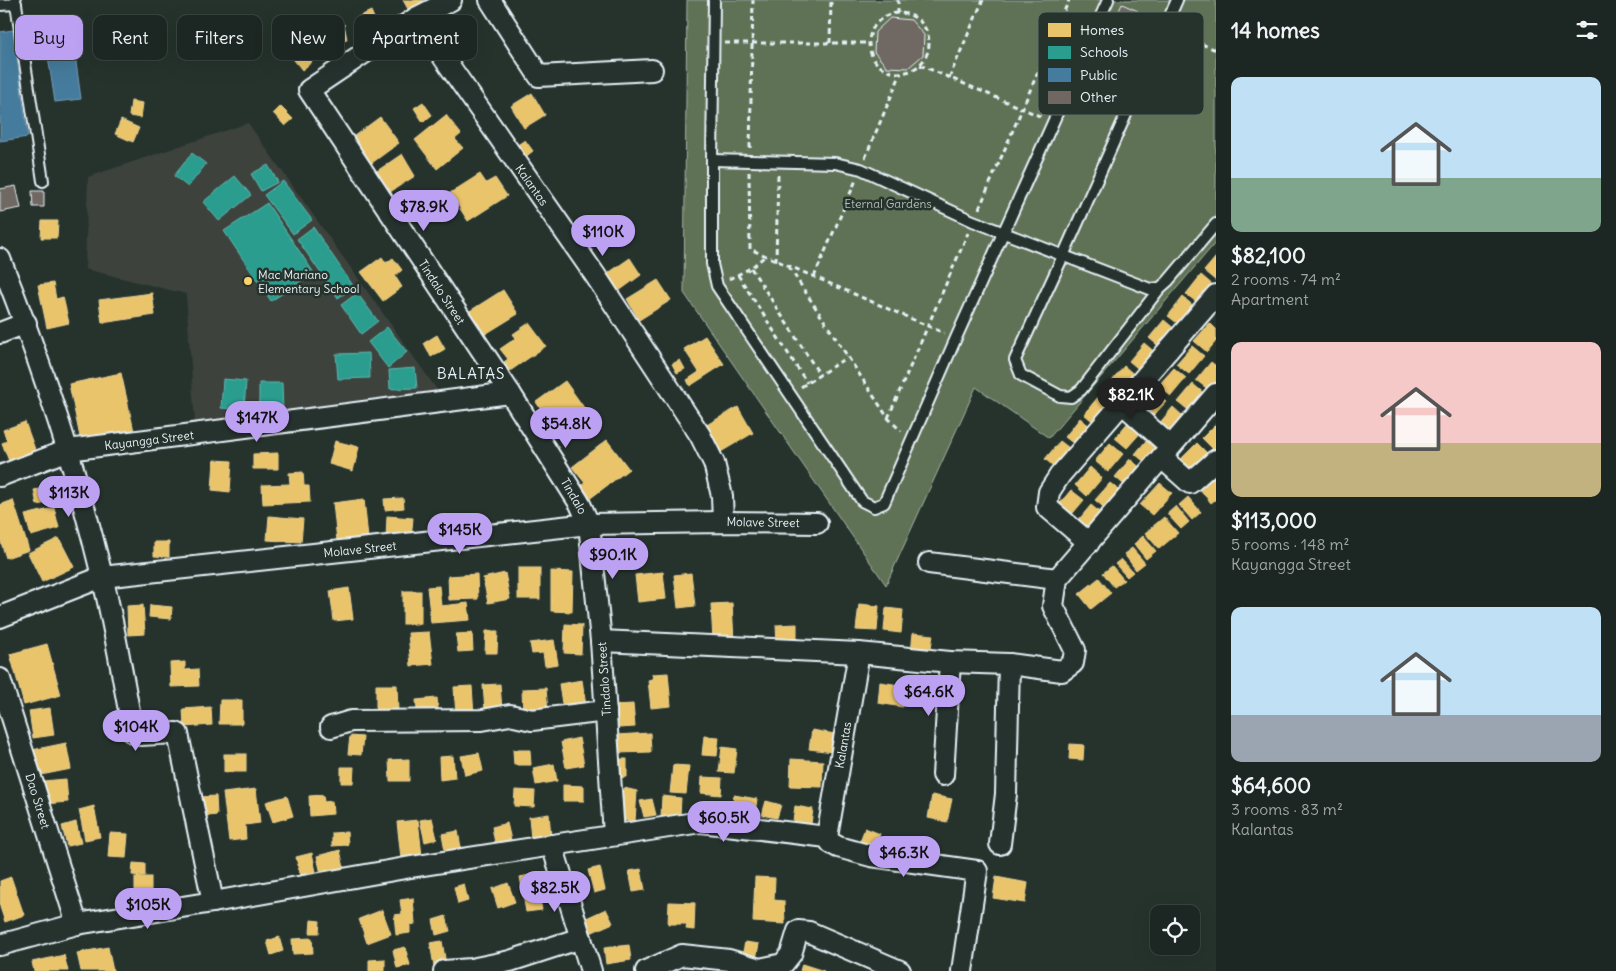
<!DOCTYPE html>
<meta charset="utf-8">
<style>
:root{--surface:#1c2622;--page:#252e2a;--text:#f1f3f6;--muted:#a0a5a5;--line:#3a4340;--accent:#bca0f2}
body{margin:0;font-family:Delius,sans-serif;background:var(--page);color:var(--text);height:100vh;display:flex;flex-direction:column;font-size:19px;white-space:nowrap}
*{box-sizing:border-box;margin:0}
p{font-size:16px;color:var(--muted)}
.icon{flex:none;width:28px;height:28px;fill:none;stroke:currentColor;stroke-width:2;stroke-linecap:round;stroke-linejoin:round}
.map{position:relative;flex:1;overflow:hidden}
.details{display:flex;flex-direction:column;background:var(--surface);width:400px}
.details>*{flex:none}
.hud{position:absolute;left:15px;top:15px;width:475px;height:45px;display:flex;gap:10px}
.buttons{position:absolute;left:1150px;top:905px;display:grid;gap:10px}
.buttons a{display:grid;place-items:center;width:50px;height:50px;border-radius:10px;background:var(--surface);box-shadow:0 5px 20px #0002,0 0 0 1px var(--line);font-size:25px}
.price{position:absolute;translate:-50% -42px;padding:0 11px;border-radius:18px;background:var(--accent);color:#111;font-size:16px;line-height:32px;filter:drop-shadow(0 1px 2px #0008)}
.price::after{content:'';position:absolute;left:50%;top:30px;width:15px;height:11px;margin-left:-8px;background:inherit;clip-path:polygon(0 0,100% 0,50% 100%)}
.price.selected{background:#222;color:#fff}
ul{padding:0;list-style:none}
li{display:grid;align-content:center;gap:10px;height:265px;padding:0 15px}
li span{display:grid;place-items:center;height:155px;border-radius:10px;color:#555}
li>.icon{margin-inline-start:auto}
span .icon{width:90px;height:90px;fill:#fffc;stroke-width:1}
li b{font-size:21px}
h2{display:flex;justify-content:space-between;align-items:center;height:60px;padding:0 15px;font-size:21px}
.tag{padding:0 18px;border-radius:10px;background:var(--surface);box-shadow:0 5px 20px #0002,0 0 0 1px var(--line);font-size:18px;line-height:45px}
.tag.selected{background:var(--accent);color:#111}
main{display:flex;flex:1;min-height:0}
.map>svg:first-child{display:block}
.built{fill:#3c433d}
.green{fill:#5f7254;stroke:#a4b2a6}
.homes{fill:#e9c46a;stroke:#e9d295}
.schools{fill:#2a9d8f;stroke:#63b6ae}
.public{fill:#457b9d;stroke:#769eb8}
.building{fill:#706762;stroke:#e8f1f8}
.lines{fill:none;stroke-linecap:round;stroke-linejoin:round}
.service-casing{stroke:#e8f1f8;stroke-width:14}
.minor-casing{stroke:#e8f1f8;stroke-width:24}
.path{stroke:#e8f1f8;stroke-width:3;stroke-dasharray:5 4;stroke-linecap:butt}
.service{stroke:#26332d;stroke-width:10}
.minor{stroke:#26332d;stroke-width:20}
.poi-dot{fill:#ffd166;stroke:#26332d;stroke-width:2}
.labels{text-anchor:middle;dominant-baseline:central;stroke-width:5;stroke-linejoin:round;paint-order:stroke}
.street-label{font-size:12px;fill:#e8f1f8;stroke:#26332d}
.park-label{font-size:12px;fill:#b1beb6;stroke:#26332d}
.poi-label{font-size:12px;fill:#e8f1f8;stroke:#26332d;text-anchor:start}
.quarter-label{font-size:15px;letter-spacing:1px;fill:#e8f1f8;stroke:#26332d}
.key{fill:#26332d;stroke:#606c6a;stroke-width:1}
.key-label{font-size:14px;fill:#e8f1f8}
</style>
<main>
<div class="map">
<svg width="1216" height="971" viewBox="0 0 1216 971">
<rect width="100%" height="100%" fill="#26332d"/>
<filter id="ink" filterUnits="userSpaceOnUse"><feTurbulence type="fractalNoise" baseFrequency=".02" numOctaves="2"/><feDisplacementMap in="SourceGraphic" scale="10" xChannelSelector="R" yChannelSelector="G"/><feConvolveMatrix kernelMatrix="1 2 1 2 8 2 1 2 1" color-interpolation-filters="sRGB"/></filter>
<g filter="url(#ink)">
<path class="built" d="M248,123L440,394L195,423L186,294L85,269L88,177Z"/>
<path class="green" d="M687,0H1216V242L1049,438L976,387L886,585L684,293Z"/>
<g class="homes">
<path d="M403,0H423L425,2L409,11Z"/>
<path d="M371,11L377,25L365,31L358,17Z"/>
<path d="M344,24L347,39L338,41L336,25Z"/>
<path d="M300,47L312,62L302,70L290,55Z"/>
<path d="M532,93L545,115L524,128L511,106Z"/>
<path d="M131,101L143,103L141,118L129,116Z"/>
<path d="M423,102L432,115L423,122L414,108Z"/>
<path d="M280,106L293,119L285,126L273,113Z"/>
<path d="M446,115L461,134L455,139L463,148L437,169L415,140Z"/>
<path d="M380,117L399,143L365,168L346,142Z"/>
<path d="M121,120L139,128L133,142L115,134Z"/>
<path d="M525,140L533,151L524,158L516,146Z"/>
<path d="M402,154L415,176L390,192L377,171Z"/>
<path d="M480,174L486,183L495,178L507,196L468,221L450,193Z"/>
<path d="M42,221H58L57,238H41Z"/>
<path d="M382,257L386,263L393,258L402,270L395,276L402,287L383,301L361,272Z"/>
<path d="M1216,257V281L1204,271Z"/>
<path d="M630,258L641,275L619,291L607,274Z"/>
<path d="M1201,275L1214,286L1199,304L1186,294Z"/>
<path d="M658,280L671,300L639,320L627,299Z"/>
<path d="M53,283L56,299L63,297L69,323L47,328L38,285Z"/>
<path d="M503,290L518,314L479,338L465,314Z"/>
<path d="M152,293L155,315L102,323L99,300Z"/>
<path d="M1183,297L1196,308L1181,326L1168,316Z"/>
<path d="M1164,320L1177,331L1162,349L1149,338Z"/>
<path d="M529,323L546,346L510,371L504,362L508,359L500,349L516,338L513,334Z"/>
<path d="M1210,323L1216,329V341L1207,352L1194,341Z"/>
<path d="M437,335L445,349L431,357L424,343Z"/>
<path d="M705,336L724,364L690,386L687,380L699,372L684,349Z"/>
<path d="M1144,343L1157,354L1142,372L1129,361Z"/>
<path d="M1192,346L1204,356L1189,374L1176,364Z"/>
<path d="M680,360L685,369L677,373L672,364Z"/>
<path d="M1211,362L1216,366V382L1209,390L1196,380Z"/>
<path d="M1124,366L1137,377L1122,395L1109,385Z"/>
<path d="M1174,368L1186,378L1171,396L1158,386Z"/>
<path d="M121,373L134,431L81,442L69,384Z"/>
<path d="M565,381L585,409L564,424L560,418L551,424L536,402Z"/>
<path d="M1193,384L1206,395L1191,412L1178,402Z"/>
<path d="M1153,391L1166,402L1150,419L1138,409Z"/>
<path d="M1099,396L1112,407L1097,425L1084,414Z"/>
<path d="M738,407L753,433L719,453L703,427Z"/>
<path d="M1173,407L1185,418L1170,436L1158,425Z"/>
<path d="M1080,418L1093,429L1078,447L1065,437Z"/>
<path d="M1130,420L1143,430L1127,448L1115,438Z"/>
<path d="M25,422L36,452L9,461L2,443L7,441L3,430Z"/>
<path d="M1216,424V447L1214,450L1202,438Z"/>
<path d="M1150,436L1162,447L1147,464L1135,454Z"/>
<path d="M607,440L629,469L588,500L578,487L585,483L572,467Z"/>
<path d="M335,441L359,447L353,471L329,464Z"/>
<path d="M1060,441L1073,451L1058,470L1045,459Z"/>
<path d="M1110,443L1123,454L1108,472L1095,461Z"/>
<path d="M1197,443L1211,457L1193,475L1179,461Z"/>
<path d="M278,453V469H253V454Z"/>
<path d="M1130,459L1143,470L1128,488L1115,477Z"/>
<path d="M214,460L232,461L230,492L212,490Z"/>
<path d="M1090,467L1102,478L1087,496L1075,485Z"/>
<path d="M303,472L304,486H309L310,502L263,504L262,485L290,484L289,473Z"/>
<path d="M1216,474V499L1211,503L1199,488Z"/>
<path d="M1110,483L1123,493L1108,511L1095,500Z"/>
<path d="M1160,483L1172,493L1152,515L1140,505Z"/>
<path d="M54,486L57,501L37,505L34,490Z"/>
<path d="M1071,490L1084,500L1068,519L1056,508Z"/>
<path d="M1188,497L1201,512L1192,520L1179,505Z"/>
<path d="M403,498L404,508L385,510L384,499Z"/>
<path d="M364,499L368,538L337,541L333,503Z"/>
<path d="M13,500L29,550L6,558L0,539V505Z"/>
<path d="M1091,505L1104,516L1089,533L1076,523Z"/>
<path d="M1176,506L1189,522L1181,529L1167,514Z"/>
<path d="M54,508L59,528L31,536L25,515Z"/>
<path d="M269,516L303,519L301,542L267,540Z"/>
<path d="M387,516L413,518L411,540L386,538Z"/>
<path d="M1164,517L1178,533L1159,549L1145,533Z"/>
<path d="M1143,536L1156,551L1146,559L1134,544Z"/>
<path d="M59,538L74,567L42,582L28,553Z"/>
<path d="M154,542H169V557L154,556Z"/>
<path d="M1132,548L1145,563L1136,570L1124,554Z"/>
<path d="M1121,559L1133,572L1127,577L1115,564Z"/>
<path d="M1112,566L1124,580L1114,587L1103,573Z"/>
<rect x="518" y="568" width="22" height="31"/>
<path d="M551,571L573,572L572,612L551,611Z"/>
<path d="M663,572L666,599L638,602L635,575Z"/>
<path d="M505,573L510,599L488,603L483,578Z"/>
<path d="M691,573L695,606L678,608L674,575Z"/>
<path d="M477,574L478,599L449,600L448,576Z"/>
<path d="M1099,578L1111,593L1091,609L1079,594Z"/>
<path d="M439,586L441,606L468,603L470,620L431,623L427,587Z"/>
<path d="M349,588L353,619L334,621L330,591Z"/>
<rect x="403" y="591" width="18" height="33"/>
<path d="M732,603L734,641H713L711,604Z"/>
<path d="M859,604L879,606L877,631L856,630Z"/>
<path d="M143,605L145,634L128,635L127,606Z"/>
<path d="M150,605L172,607L171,619L149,617Z"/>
<path d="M886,608L903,610L901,633L884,631Z"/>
<path d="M565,624L582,625L581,654L564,653Z"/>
<path d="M797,624V646H777L776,625Z"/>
<path d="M486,631H498L497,653H485Z"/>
<path d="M429,632L433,664L411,666L408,633Z"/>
<path d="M472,633L473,651L458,652L456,634Z"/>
<path d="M913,633L933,635L930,654L911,652Z"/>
<path d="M554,640L558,664L545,666L543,653L532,654L530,643Z"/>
<path d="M47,644L61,695L24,705L10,654Z"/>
<path d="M185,662V670L198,669L199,686L171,687L170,663Z"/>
<path d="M668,673L671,706L651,708L648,680L653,679L652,674Z"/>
<path d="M582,680L586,706L563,710L559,684Z"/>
<path d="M880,682L906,686L903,707L878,703Z"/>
<path d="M500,684L502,710L485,711L483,685Z"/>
<path d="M376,685H397L398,711H376Z"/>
<path d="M472,686L474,716H456L454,687Z"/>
<path d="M546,688L548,712L523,713L522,689Z"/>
<path d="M437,698L439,718L418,720L416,700Z"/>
<path d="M220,700H242V724H219Z"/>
<path d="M633,704L635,727L619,728L617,705Z"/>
<path d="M211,707L212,725L184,727L183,709Z"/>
<path d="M50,708L54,735L33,738L29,711Z"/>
<path d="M812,730L835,734L833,752L809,749Z"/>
<path d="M650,733L651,752L617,753L616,735Z"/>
<path d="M350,736L363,737L361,755L348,754Z"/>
<path d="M704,736L719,737L717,756L702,755Z"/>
<path d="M579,738L584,765L566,768L561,742Z"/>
<path d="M66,743L71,769L36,776L32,750Z"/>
<path d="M1070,744L1084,745L1083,760L1069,759Z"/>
<path d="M722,747L737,749L734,773L719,772Z"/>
<path d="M513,750H530L531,765H514Z"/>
<path d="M479,753L483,771L465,775L461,756Z"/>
<rect x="224" y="754" width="22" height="18"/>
<path d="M453,756L455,778L440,780L439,757Z"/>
<path d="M409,759V781H390L389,760Z"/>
<path d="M616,759H627V777L616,778Z"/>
<path d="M791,759L823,761L822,787L790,786Z"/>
<path d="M554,764L557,781L536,785L533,768Z"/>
<path d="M673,765L689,766L686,794L670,793Z"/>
<path d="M341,767H354L353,783H341Z"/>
<path d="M702,777L722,778L721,795L701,793Z"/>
<path d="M66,779L68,802L45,804L43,781Z"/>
<path d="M563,785L584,786V801H563Z"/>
<path d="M624,788L637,791L635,821L622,820Z"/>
<path d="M256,789L260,823L245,825L246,839L229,841L223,793Z"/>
<path d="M515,790L535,791L534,807L514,806Z"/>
<path d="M323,795L324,802L332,801L333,814L310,816L309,796Z"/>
<path d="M734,795L757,799L755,813L744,811V816L731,814Z"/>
<path d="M932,795L952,799L947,822L928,818Z"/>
<path d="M216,796L217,815L200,817L199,797Z"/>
<path d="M287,796L293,816L273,822L266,802Z"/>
<path d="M662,796L681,798L680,815H672V818L661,817Z"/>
<path d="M652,799L656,815L644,817L640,801Z"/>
<path d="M766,801L781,805L777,818L762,815Z"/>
<path d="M94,806L100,837L85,840L79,810Z"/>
<path d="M795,806L813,809L811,824L793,821Z"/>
<path d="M549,814L551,836L531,839L529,817Z"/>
<path d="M432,818L437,839L425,842L420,820Z"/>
<path d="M418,820L422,856L401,858L397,822Z"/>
<path d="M76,822L81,843L67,846L62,826Z"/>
<path d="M507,823L511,840L495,843L492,827Z"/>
<path d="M865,828L880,834L875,847L860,841Z"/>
<path d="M458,831L462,853L446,856L442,834Z"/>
<path d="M347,832L348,845L332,846V833Z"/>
<path d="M110,833L128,834L126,858L108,857Z"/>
<path d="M340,850L344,868L321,874L317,856Z"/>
<path d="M312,853L316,872L300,875L296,857Z"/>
<path d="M133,863L145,864V876L132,875Z"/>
<path d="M600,867L605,890L594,893L588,870Z"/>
<path d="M641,869L645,890L633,892L629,871Z"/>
<path d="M545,872L549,893L539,894L542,910L526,912L520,877Z"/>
<path d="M11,877L24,915L5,922L0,907V881Z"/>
<rect x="135" y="877" width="16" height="24"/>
<path d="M755,877L775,878L774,900L784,901L785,924L753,922Z"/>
<path d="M996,877L1028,883L1025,903L993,898Z"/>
<path d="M508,883L515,902L498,908L492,889Z"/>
<path d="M464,884L468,901L458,904L454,887Z"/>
<path d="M413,898L415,924L410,925V933L396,935L394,915L402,914L400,900Z"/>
<path d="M669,902L695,903L694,930L686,929L687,924H668Z"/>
<path d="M606,909L613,923L588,934L582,920Z"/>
<path d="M382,910L391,934L367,943L359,919Z"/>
<path d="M446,916L450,931L436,935L433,920Z"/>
<path d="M311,920L320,921L319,933H310Z"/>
<path d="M279,937L283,951L271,955L267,941Z"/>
<path d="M312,938L313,953L293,954L292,939Z"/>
<path d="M442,941L446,964L434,966L430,943Z"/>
<path d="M745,942L759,944L756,959L742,956Z"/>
<path d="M629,945L631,960L606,964L604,948Z"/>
<path d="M108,947L113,971H81L77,953Z"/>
<path d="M405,947L410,965L397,968L393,950Z"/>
<path d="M64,955L68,971H34L32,962Z"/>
<path d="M385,959V971H369V960Z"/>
<path d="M802,964L824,971H800Z"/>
</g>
<g class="schools">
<path d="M192,153L206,164L188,187L174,176Z"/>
<path d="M268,165L278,182L261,191L251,174Z"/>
<path d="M235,176L251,195L219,221L203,202Z"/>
<path d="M283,181L312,220L293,234L264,195Z"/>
<path d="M267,203L314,273L271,301L224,231Z"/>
<path d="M313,227L354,287L338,298L297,239Z"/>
<path d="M357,293L378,321L361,334L341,305Z"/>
<path d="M387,327L407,352L388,368L368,342Z"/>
<path d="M369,353L370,378L338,379L336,354Z"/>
<path d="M415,368L417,388L390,389L389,370Z"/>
<path d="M223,379L246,381L244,410L221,408Z"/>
<path d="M259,383H282L283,412H259Z"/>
</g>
<g class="public">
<path d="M13,30L28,137L0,141V32Z"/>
<path d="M73,40L81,99L55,102L46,43Z"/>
</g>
<g class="building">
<path d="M1122,4L1138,11L1126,38L1110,32Z"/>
<path d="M890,18L911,20L924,35L923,55L908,68L887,67L874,52L875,32Z"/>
<path d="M16,186L21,208L0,212V189Z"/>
<path d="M32,191H44V207H33Z"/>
</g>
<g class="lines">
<defs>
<g id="service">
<path d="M714,0L712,160V264L717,286L862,501L874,507L884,503L956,338L1108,0"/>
<path d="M16,4L43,181"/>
<path d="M0,5L16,4L15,0"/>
<path d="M712,160L835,163L861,169L973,221L1150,289L1160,288L1168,281L1216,224"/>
<path d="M1160,288L1081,390L1071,397L1060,396L1021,375L1015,360L1063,256L1177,0"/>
</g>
<g id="minor">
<path d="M451,0L416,18L309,90L510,393L580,504L589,524L601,641L614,835"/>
<path d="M490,0L539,76L652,70"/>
<path d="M416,18L595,275L700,435L714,463L722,496L723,522"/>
<path d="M0,259C41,362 76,468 102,576C115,628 123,680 133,732L140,735L176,733L178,734L213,902"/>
<path d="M0,333L26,323"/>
<path d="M1122,403L1170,446"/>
<path d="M1162,458L1190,483L1216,460"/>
<path d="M0,476L68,450L510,393"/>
<path d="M1089,543L1047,507L1049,492L1060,475L1216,295"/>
<path d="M929,563L1057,579"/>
<path d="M0,617L102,577L589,524L723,522L817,523"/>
<path d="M601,641L859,653L950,662L1009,664L1062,671L1073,663L1075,650L1053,606L1057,579L1216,394"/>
<path d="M0,679L77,924"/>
<path d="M331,727L351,721L482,720L510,715L532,720L606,711"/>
<path d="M943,775L950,662"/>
<path d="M827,837L859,653"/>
<path d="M1000,844L1006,794L1009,664"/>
<path d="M552,845L591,971"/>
<path d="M0,945L77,924L213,902L411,867L701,822L827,837L831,843L838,847L871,856L977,871L962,971"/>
<path d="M444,971L471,969L510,961L581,938"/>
<path d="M646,971L682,955L729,960L760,969L783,964L791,954L798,931L809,932L900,971"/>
</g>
</defs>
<use href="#service" class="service-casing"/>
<use href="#minor" class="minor-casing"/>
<g class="path">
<path d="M898,13V0"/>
<circle cx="899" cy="43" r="30"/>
<path d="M1177,34L1216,50"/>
<path d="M725,43H869"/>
<path d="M830,43L831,0"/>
<path d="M920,65L1042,117"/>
<path d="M949,78L983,0"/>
<path d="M750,148L753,0"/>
<path d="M865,158L901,73"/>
<path d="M749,172L750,249L944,333"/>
<path d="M979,209L1069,0"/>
<path d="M776,261L778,175"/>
<path d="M789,267L888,418L901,431"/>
<path d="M751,268L820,375"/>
<path d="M738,275L807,383"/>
<path d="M814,277L856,180"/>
<path d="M729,279L751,268L765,256"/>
<path d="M801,387L847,357"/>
<path d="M888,418L968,233"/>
</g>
<use href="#service" class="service"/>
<use href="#minor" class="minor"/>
</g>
</g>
<circle class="poi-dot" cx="248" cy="281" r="5"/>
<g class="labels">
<g class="street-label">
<text transform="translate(532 185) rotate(55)">Kalantas</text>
<text transform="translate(442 292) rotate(57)">Tindalo Street</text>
<text transform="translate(149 440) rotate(-7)">Kayangga Street</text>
<text transform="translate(574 496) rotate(60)">Tindalo</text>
<text transform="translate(763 522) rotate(1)">Molave Street</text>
<text transform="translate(360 549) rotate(-6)">Molave Street</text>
<text transform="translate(604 679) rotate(-94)">Tindalo Street</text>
<text transform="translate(843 745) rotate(-80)">Kalantas</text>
<text transform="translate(38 801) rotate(73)">Dao Street</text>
</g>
<g class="park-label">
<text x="888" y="203">Eternal Gardens</text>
</g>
<g class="poi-label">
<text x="258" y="274">Mac Mariano<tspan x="258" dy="14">Elementary School</tspan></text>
</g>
<g class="quarter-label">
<text x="471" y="373">BALATAS</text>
</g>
</g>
<rect x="1038" y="12" width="166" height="103" rx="8" class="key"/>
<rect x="1048" y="23" width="23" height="14" fill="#e9c46a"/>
<rect x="1048" y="46" width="23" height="13" fill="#2a9d8f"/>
<rect x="1048" y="68" width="23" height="14" fill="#457b9d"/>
<rect x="1048" y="91" width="23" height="13" fill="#706762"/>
<g class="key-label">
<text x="1080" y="35">Homes</text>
<text x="1080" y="57">Schools</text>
<text x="1080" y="80">Public</text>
<text x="1080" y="102">Other</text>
</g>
</svg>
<div class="buttons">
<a><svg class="icon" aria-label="locate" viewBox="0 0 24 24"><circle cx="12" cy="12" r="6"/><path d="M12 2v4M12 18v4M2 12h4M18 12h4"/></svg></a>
</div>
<b class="price" style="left:424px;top:232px">$78.9K</b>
<b class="price" style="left:603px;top:257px">$110K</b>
<b class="price selected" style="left:1131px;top:420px">$82.1K</b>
<b class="price" style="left:257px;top:443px">$147K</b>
<b class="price" style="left:566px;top:449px">$54.8K</b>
<b class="price" style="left:69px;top:518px">$113K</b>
<b class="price" style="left:460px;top:555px">$145K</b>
<b class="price" style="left:613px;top:580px">$90.1K</b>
<b class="price" style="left:929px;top:717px">$64.6K</b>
<b class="price" style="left:136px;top:752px">$104K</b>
<b class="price" style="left:724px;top:843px">$60.5K</b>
<b class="price" style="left:904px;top:878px">$46.3K</b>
<b class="price" style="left:555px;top:913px">$82.5K</b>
<b class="price" style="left:148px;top:930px">$105K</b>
<div class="hud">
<a class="tag selected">Buy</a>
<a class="tag">Rent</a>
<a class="tag">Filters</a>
<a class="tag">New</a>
<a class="tag">Apartment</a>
</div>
</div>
<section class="details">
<h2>14 homes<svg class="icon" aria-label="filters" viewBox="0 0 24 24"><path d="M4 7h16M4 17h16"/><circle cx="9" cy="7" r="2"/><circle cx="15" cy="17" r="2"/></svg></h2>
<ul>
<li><span style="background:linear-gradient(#bfe0f5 65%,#7fa58c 0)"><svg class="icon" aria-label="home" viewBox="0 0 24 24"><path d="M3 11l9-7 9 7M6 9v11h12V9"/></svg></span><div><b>$82,100</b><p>2 rooms · 74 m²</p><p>Apartment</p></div></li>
<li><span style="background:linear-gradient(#f6c9c9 65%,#c2b280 0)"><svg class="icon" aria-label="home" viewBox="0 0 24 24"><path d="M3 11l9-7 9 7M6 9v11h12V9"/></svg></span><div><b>$113,000</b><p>5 rooms · 148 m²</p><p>Kayangga Street</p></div></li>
<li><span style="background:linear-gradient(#bfe0f5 70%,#9aa5b1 0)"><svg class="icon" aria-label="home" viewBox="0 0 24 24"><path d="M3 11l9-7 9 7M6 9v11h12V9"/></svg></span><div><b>$64,600</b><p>3 rooms · 83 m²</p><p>Kalantas</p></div></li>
</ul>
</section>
</main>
